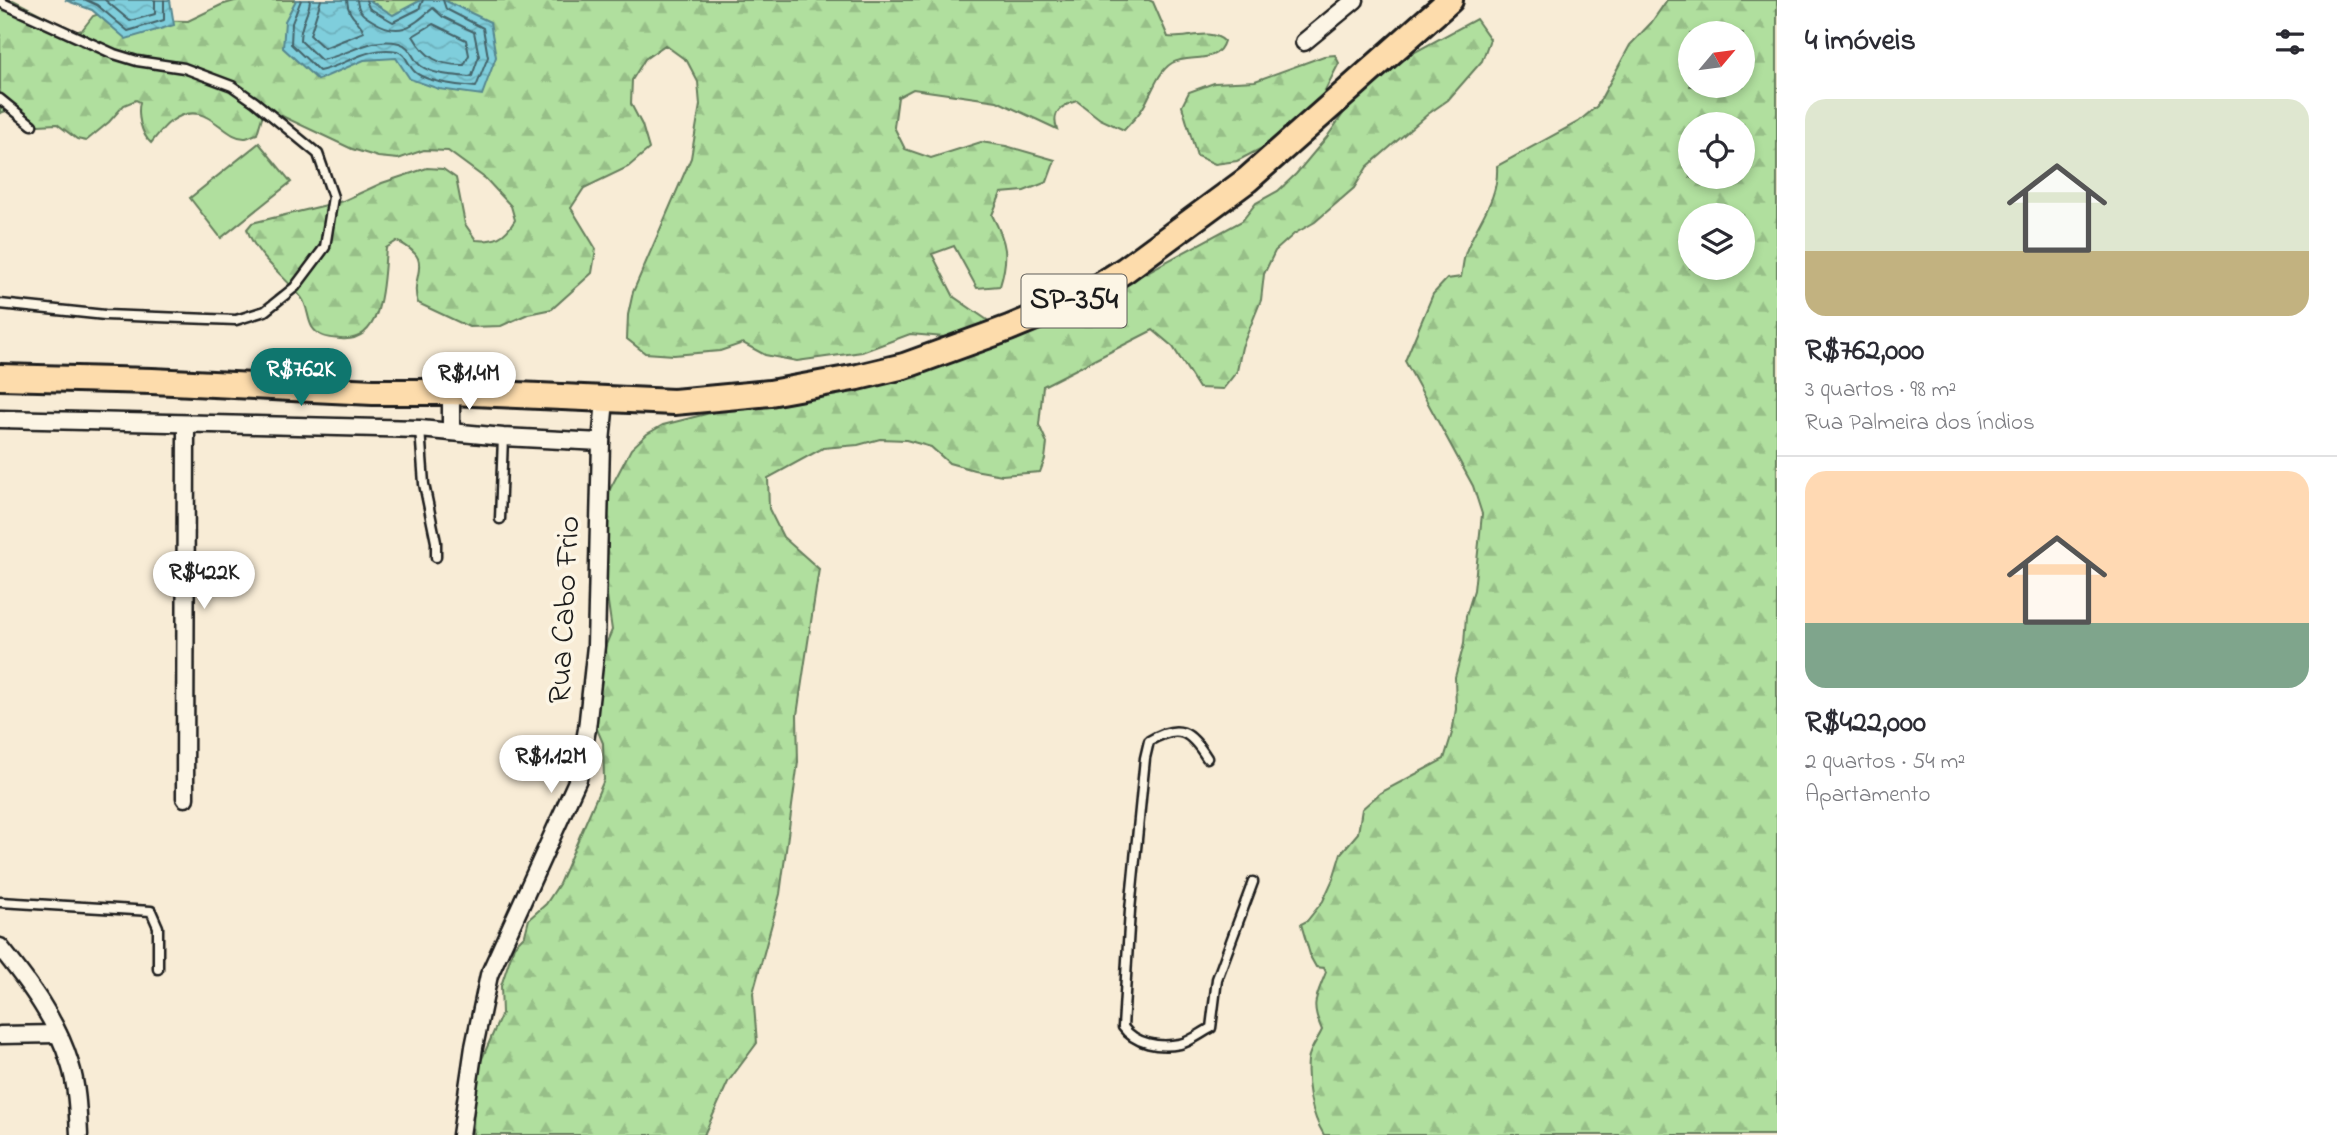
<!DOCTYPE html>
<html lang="pt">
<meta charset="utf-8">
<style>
:root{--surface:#fff;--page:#f2f2f3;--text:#2b2b33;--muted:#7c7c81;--line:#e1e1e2;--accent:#0f766e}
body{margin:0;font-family:"Indie Flower",sans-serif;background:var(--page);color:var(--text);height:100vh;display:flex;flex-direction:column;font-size:26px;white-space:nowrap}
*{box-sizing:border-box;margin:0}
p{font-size:23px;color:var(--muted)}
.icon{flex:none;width:38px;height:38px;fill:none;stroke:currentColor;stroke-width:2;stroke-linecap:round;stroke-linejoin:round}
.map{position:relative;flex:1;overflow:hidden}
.panel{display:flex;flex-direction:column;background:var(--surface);width:560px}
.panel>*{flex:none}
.needle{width:46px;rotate:61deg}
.buttons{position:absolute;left:1678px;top:21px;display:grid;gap:14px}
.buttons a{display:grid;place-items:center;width:77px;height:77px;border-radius:50%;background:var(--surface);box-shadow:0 4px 10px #0003;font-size:35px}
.price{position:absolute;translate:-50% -60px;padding:0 16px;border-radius:24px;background:#fff;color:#222;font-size:23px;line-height:46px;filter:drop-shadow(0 2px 4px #0008)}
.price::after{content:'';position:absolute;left:50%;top:42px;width:21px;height:16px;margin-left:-10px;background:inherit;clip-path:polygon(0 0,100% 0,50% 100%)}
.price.on{background:var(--accent);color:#fff}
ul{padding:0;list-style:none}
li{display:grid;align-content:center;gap:14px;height:371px;padding:0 28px}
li+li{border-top:2px solid var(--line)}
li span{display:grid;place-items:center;height:217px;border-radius:21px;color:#555}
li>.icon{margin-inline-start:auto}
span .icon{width:126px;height:126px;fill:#fffc;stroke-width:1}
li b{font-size:30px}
h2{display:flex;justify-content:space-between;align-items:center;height:84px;padding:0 28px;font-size:30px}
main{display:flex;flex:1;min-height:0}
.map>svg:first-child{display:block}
.green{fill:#b0df9e;stroke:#667e5d;stroke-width:2}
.forest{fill:url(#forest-firs);stroke:#667e5d;stroke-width:2;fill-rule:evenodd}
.water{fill:url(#water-waves);stroke:#57878f;stroke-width:2}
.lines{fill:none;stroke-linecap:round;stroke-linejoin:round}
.shore{stroke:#446369;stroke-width:2}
.service-casing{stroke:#1c1c1c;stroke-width:13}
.minor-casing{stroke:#1c1c1c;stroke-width:21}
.primary-casing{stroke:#1c1c1c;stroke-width:30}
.service{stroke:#fcf5e5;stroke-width:8}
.minor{stroke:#fcf5e5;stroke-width:16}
.primary{stroke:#fddcac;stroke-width:24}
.labels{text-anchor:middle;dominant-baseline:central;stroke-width:7;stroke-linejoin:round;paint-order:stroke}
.shield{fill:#fcf5e5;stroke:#5f5d58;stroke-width:2}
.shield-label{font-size:30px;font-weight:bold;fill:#1c1c1c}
.street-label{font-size:32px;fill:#1c1c1c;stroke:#fcf5e5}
</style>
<main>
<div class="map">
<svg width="1777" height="1135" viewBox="0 0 1777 1135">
<defs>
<pattern id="forest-firs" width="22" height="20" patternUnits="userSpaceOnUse" patternTransform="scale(1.75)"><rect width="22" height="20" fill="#b0df9e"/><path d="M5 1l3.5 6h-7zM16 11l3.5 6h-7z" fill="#97bf88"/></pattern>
<pattern id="water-waves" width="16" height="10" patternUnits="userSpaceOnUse" patternTransform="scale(1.75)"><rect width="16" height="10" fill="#7fcedc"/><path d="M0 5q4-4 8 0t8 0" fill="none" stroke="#6db0bc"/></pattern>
</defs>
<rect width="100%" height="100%" fill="#f8ecd6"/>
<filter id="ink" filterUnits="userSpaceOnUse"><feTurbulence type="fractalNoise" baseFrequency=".0143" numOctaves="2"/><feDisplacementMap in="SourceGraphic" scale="14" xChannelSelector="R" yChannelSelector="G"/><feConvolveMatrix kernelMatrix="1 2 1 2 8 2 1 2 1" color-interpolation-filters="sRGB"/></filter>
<g filter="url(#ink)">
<path class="green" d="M259,143L291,182L221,238L190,198Z"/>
<g class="forest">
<path d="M0,0H13L75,32L82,30L93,16L105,12L137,20L188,21L221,5L238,0H1149L1153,2L1168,37C1186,40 1209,27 1224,41C1217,66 1189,53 1172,63C1157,72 1151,96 1142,109C1137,117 1130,123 1124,130L1100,119L1077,101C1062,105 1051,112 1057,129L997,101L913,89L898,97L894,127L905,149L931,158L981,142L1006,146L1055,160L1047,182L1024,191L1001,193L992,215C1007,243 1009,256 1000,286L977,288L954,246L932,254L954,297L993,324L956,338L910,334L862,352L797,361L765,355L743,343L720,351L674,355L645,353L627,339L628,315L633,292L691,158L700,105L698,82L687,61L665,45L645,59L632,80L631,104L642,125L649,149L628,167L584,188L571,208L596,249L592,273L552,309L528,314L501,326L469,327L418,303C408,275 438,261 397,241L386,248C383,279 385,343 341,339C330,338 319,338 312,327C307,318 308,306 301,297C284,275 256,257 247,229L252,223L343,201L382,183L427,168L443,169L456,178L465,224L476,240C495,242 505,237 515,220L511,206L486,179L448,151L424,150L398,159L378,157L352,149L280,115L262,117L257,134C253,135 250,137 246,138C222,140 207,95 170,122C163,127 157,136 151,143C141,134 137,115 140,102L136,100L124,105L109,122L86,141L77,139L57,124L38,125L9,110L0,113Z"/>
<path d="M1667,0H1777V1135H1324C1311,1114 1306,1084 1308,1060C1309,1050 1318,1039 1322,1030C1310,1003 1316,998 1326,972L1324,968L1316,967L1311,958L1301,924L1307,921L1323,901L1333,879L1341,853L1358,833L1362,809L1380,793L1444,759L1452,733L1456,709L1455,677L1464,644L1466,616L1474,590L1482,514L1473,486L1405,361L1433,294L1447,279L1461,277C1463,268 1463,258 1467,249C1478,221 1499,199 1497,166L1578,122L1597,106L1630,45L1651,23ZM1690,33H1743V86H1690ZM1690,124H1743V177H1690ZM1690,215H1743V268H1690Z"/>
<path d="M1476,19L1490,39L1482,61L1448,100L1428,114L1367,167L1354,188L1315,222L1294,234L1275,251L1264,274L1261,300L1242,347L1237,371L1223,389L1199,388L1173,347L1153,330L1043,386L1039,425L1047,443L1045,459L1040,472L1002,475L974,470L949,463L931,447L906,440L880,439L858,445L823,448L768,478L769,509L783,537L819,569L797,715L798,762L780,894L753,993L757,1043L728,1082L704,1135H473L474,1091L481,1061L502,1013L501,986L514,946L525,935L529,919L546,904L559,884L604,780L603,743L590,713V657L605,647L612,630L601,554L599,510L631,449L647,434L663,425L1043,328L1242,221L1256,203L1278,191L1296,174L1327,137L1354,98L1413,53Z"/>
<path d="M1335,55L1339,63L1315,110L1293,132L1237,161L1215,164L1197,156L1182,106L1189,92L1214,83L1255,81L1324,56Z"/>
</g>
<g class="water">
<path d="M65,0H170L174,25L126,39L92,10Z"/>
<path d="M296,0H369L393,15L421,0H444L490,22L496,57L482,95L439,89L410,79L396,58L364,60L318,80L283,48L285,21Z"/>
</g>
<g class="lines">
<g class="shore">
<path d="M86,0L97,5L128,31L164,20V0"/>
<path d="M105,0L130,21L155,14V0"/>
<path d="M301,0L292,23L291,44L319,71C345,66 368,45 397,51C406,53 408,65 414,71C424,82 461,86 476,87L488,57L483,28L446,9L443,0"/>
<path d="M310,0C309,14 300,24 300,40L321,60C347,56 370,36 399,43C412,46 412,60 421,66C434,75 454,75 469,77L472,76L479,56L474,32L443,17L433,8C412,26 400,38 373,21C364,16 358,12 357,0"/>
<path d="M321,0L310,35L324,48L364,32C360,19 348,19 347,0"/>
<path d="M366,0L369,8L393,22L419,9L423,0"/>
<path d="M433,24L466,40L469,55L464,65C439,66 425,57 413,36Z"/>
</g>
<defs>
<g id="service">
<path d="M0,2L114,54L137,61L184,68L232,86L255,102L318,154L333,197L325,247L295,287L265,311L236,320L105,315L0,304"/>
<path d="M0,99L32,125"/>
<path d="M420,429L424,484L436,542V557"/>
<path d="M500,519L503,437"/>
<path d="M1207,758C1190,731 1179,723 1149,741L1145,758L1130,910L1123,1027C1135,1044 1159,1048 1180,1044C1190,1042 1201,1033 1211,1028L1217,979L1253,882"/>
<path d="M0,902L151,911L158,927V969"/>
</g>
<g id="minor">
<path d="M1304,42L1355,0"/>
<path d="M451,392V432"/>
<path d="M0,419L420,429L503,437L601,442"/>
<path d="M185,798L186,424"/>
<path d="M0,947C28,982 57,1020 70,1064C77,1085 78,1113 79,1135"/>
<path d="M0,1035L58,1034"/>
<path d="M461,1135L474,1047L489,975L578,779L587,729L596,646L601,442L605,401"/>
</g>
<path id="primary" d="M0,377L152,381L373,392H451L674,402L770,393L858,377L904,366L1009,328L1077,300L1125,270L1247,180L1450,0"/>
</defs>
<use href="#service" class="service-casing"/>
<use href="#minor" class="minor-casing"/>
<use href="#primary" class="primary-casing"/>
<use href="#service" class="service"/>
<use href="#minor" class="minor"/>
<use href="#primary" class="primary"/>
</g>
</g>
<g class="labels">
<rect class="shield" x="1021.5" y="274.5" width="105" height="53" rx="5"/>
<g class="shield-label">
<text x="1074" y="301">SP-354</text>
</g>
<g class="street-label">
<text transform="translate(566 610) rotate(-87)">Rua Cabo Frio</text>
</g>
</g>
</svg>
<div class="buttons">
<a><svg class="needle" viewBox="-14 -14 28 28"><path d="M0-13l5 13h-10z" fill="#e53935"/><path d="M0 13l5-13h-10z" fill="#7c7c81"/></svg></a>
<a><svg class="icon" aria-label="locate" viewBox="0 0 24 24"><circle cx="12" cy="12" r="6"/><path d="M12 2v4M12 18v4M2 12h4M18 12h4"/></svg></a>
<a><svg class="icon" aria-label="layers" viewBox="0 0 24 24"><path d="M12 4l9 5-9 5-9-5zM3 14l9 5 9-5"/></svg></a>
</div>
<b class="price on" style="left:301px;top:408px">R$762K</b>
<b class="price" style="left:469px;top:412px">R$1.4M</b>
<b class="price" style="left:204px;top:611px">R$422K</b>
<b class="price" style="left:551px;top:795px">R$1.12M</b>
</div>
<section class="panel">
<h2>4 imóveis<svg class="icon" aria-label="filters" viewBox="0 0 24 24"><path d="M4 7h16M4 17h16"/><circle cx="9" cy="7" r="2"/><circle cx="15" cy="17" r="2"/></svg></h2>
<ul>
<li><span style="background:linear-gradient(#dfe7d0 70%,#c2b280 0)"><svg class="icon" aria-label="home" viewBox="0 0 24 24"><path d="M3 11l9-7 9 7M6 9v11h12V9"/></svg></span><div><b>R$762,000</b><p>3 quartos · 98 m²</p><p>Rua Palmeira dos Índios</p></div></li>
<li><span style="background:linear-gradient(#ffd9b3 70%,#7fa58c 0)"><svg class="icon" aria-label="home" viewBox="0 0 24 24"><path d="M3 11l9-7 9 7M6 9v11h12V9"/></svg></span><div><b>R$422,000</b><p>2 quartos · 54 m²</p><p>Apartamento</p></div></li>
</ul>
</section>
</main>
